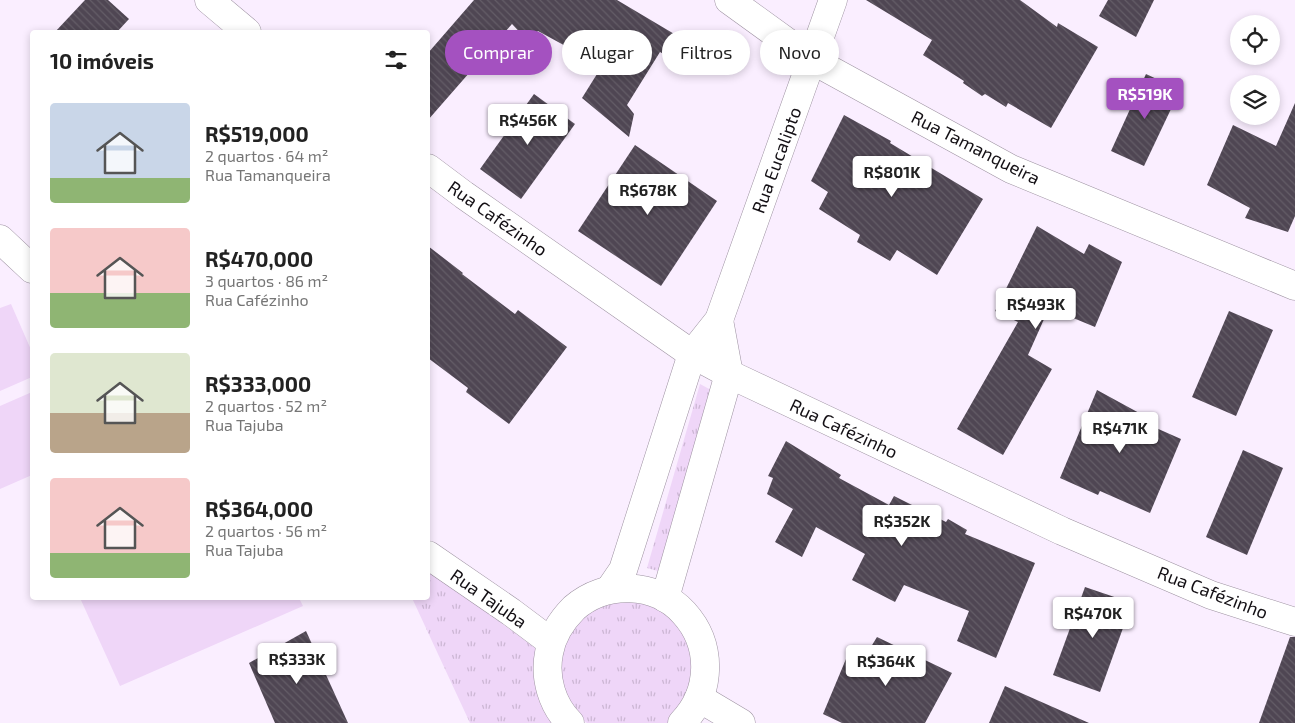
<!DOCTYPE html>
<html lang="pt">
<meta charset="utf-8">
<style>
:root{--surface:#fff;--page:#f6f6f6;--text:#222;--muted:#767676;--accent:#a451c0}
body{margin:0;font-family:"Exo 2",sans-serif;background:var(--page);color:var(--text);height:100vh;display:flex;flex-direction:column;font-size:19px;white-space:nowrap}
*{box-sizing:border-box;margin:0}
p{font-size:16px;color:var(--muted)}
.icon{flex:none;width:28px;height:28px;fill:none;stroke:currentColor;stroke-width:2;stroke-linecap:round;stroke-linejoin:round}
.map{position:relative;flex:1;overflow:hidden}
.side{position:absolute;left:30px;top:30px;width:400px;height:570px;display:flex;flex-direction:column;background:var(--surface);border-radius:5px;box-shadow:0 2px 8px #0003}
.side>*{flex:none}
.banner{position:absolute;left:445px;top:30px;width:475px;height:45px;display:flex;gap:10px}
.controls{position:absolute;left:1230px;top:15px;display:grid;gap:10px}
.controls a{display:grid;place-items:center;width:50px;height:50px;border-radius:50%;background:var(--surface);box-shadow:0 2px 8px #0003;font-size:25px}
.price{position:absolute;translate:-50% -42px;padding:0 11px;border-radius:5px;background:#fff;color:#222;font-size:16px;line-height:32px;filter:drop-shadow(0 1px 2px #0008)}
.price::after{content:'';position:absolute;left:50%;top:30px;width:15px;height:11px;margin-left:-8px;background:inherit;clip-path:polygon(0 0,100% 0,50% 100%)}
.price.active{background:var(--accent);color:#fff}
ul{padding:0;list-style:none}
li{display:flex;align-items:center;gap:15px;height:125px;padding:0 20px}
li span{display:grid;place-items:center;flex:none;width:140px;height:100px;border-radius:5px;color:#555}
li>.icon{margin-inline-start:auto}
span .icon{width:60px;height:60px;fill:#fffc;stroke-width:1}
li b{font-size:21px}
h2{display:flex;justify-content:space-between;align-items:center;height:60px;padding:0 20px;font-size:21px}
.chip{padding:0 18px;border-radius:22px;background:var(--surface);box-shadow:0 2px 8px #0003;font-size:18px;line-height:45px}
.chip.active{background:var(--accent);color:#fff}
.map>svg:first-child{display:block}
.grass{fill:url(#grass-tufts)}
.garden{fill:#efd6f8}
.building{fill:url(#building-back-hatch)}
.lines{fill:none;stroke-linecap:round;stroke-linejoin:round}
.minor-casing{stroke:#9d92a1;stroke-width:29}
.minor{stroke:#fff;stroke-width:28}
.labels{text-anchor:middle;dominant-baseline:central;stroke-width:5;stroke-linejoin:round;paint-order:stroke}
.street-label{font-size:18px;fill:#130f14;stroke:#fff}
</style>
<div class="map">
<svg width="1295" height="723" viewBox="0 0 1295 723">
<defs>
<pattern id="grass-tufts" width="24" height="20" patternUnits="userSpaceOnUse" patternTransform="scale(1.25)"><rect width="24" height="20" fill="#efd6f8"/><path d="M3 7l-1-3M5 7V3M7 7l1-3M15 17l-1-3M17 17v-4M19 17l1-3" fill="none" stroke="#ccb6d4"/></pattern>
<pattern id="building-back-hatch" width="6" height="6" patternUnits="userSpaceOnUse" patternTransform="scale(1.25)"><rect width="6" height="6" fill="#4f4653"/><path d="M-1 5l2 2M0 0l6 6M5-1l2 2" fill="none" stroke="#645d67"/></pattern>
</defs>
<rect width="100%" height="100%" fill="#faeeff"/>
<g class="grass">
<path d="M700,384L713,391L658,571L647,568Z"/>
<path d="M428,569L539,651L553,723H470L412,598H428Z"/>
<path d="M626,597L666,611L691,646L695,685L675,718L667,723H587L575,713L565,697L558,676L560,655L566,636L591,606Z"/>
</g>
<g class="garden">
<path d="M11,304L32,352V377L0,391V308Z"/>
<path d="M32,392V475L0,489V406Z"/>
<path d="M80,598H299L303,606L120,686Z"/>
</g>
<g class="building">
<path d="M85,0H108L129,19L117,32H55Z"/>
<path d="M474,0H617L686,41L672,59L660,52L627,105L634,114L629,137L582,98L602,66L538,31L528,41L512,24L428,120V53Z"/>
<path d="M866,0H1020L1057,27L1058,23L1098,47L1051,128L1008,103L1006,107L985,94L982,96L963,83L964,81L923,55L932,40Z"/>
<path d="M1108,0H1154L1136,37L1099,16Z"/>
<path d="M1146,74L1180,90L1144,166L1111,151Z"/>
<path d="M534,94L575,124L521,199L480,169Z"/>
<path d="M1295,103V216L1288,232L1245,218L1250,208L1207,185L1233,125L1276,146Z"/>
<path d="M844,115L891,141L890,143L983,199L937,275L897,250L890,261L857,242L860,235L819,209L828,192L811,181Z"/>
<path d="M635,145L717,201L661,286L578,231Z"/>
<path d="M1037,226L1084,254L1089,244L1122,262L1095,327L1049,308L1028,355L1052,369L1003,455L957,429L1018,322L995,311Z"/>
<path d="M428,246L463,273L462,274L515,314L518,310L567,347L509,424L466,392L468,388L428,358Z"/>
<path d="M1229,311L1273,330L1236,416L1192,397Z"/>
<path d="M1097,390L1141,414L1138,420L1181,439L1150,513L1100,491L1098,495L1060,478Z"/>
<path d="M786,441L841,475L839,478L889,505L894,496L946,522L948,519L967,530L965,534L1035,563L996,658L957,641L969,611L904,585L895,602L852,580L865,554L816,527L802,557L775,542L793,509L767,494L773,478L768,476Z"/>
<path d="M1243,450L1283,468L1247,555L1206,537Z"/>
<path d="M1085,587L1132,603L1100,692L1053,675Z"/>
<path d="M306,631L348,723H275L249,663Z"/>
<path d="M877,637L952,673L925,723H842L823,714L851,647L866,655Z"/>
<path d="M1290,637H1295V723H1259Z"/>
<path d="M1005,686L1089,723H989Z"/>
</g>
<g class="lines">
<defs>
<g id="minor">
<path d="M209,0L247,32"/>
<path d="M729,0L812,60L1011,169L1295,286"/>
<path d="M428,168L464,195L692,354L729,374L1062,531L1211,595L1295,622"/>
<path d="M0,239L32,269"/>
<path d="M428,555L511,612L551,642"/>
<path d="M610,589L623,570L692,354L719,320L833,0"/>
<path d="M665,598L729,374L719,320"/>
<path d="M699,698L741,723"/>
<path d="M570,723C552,705 544,678 549,653C552,635 561,621 574,608C605,581 655,581 684,613C713,645 712,692 682,723"/>
</g>
</defs>
<use href="#minor" class="minor-casing"/>
<use href="#minor" class="minor"/>
</g>
<g class="labels">
<g class="street-label">
<text transform="translate(976 147) rotate(27)">Rua Tamanqueira</text>
<text transform="translate(776 160) rotate(-70)">Rua Eucalipto</text>
<text transform="translate(498 218) rotate(35)">Rua Cafézinho</text>
<text transform="translate(844 428) rotate(25)">Rua Cafézinho</text>
<text transform="translate(1213 592) rotate(21)">Rua Cafézinho</text>
<text transform="translate(489 598) rotate(35)">Rua Tajuba</text>
</g>
</g>
</svg>
<div class="controls">
<a><svg class="icon" aria-label="locate" viewBox="0 0 24 24"><circle cx="12" cy="12" r="6"/><path d="M12 2v4M12 18v4M2 12h4M18 12h4"/></svg></a>
<a><svg class="icon" aria-label="layers" viewBox="0 0 24 24"><path d="M12 4l9 5-9 5-9-5zM3 14l9 5 9-5"/></svg></a>
</div>
<b class="price active" style="left:1145px;top:120px">R$519K</b>
<b class="price" style="left:528px;top:146px">R$456K</b>
<b class="price" style="left:892px;top:198px">R$801K</b>
<b class="price" style="left:648px;top:216px">R$678K</b>
<b class="price" style="left:1036px;top:330px">R$493K</b>
<b class="price" style="left:1120px;top:454px">R$471K</b>
<b class="price" style="left:902px;top:547px">R$352K</b>
<b class="price" style="left:1093px;top:639px">R$470K</b>
<b class="price" style="left:297px;top:685px">R$333K</b>
<b class="price" style="left:886px;top:687px">R$364K</b>
<div class="banner">
<a class="chip active">Comprar</a>
<a class="chip">Alugar</a>
<a class="chip">Filtros</a>
<a class="chip">Novo</a>
</div>
<section class="side">
<h2>10 imóveis<svg class="icon" aria-label="filters" viewBox="0 0 24 24"><path d="M4 7h16M4 17h16"/><circle cx="9" cy="7" r="2"/><circle cx="15" cy="17" r="2"/></svg></h2>
<ul>
<li><span style="background:linear-gradient(#c9d6e8 75%,#8fb573 0)"><svg class="icon" aria-label="home" viewBox="0 0 24 24"><path d="M3 11l9-7 9 7M6 9v11h12V9"/></svg></span><div><b>R$519,000</b><p>2 quartos · 64 m²</p><p>Rua Tamanqueira</p></div></li>
<li><span style="background:linear-gradient(#f6c9c9 65%,#8fb573 0)"><svg class="icon" aria-label="home" viewBox="0 0 24 24"><path d="M3 11l9-7 9 7M6 9v11h12V9"/></svg></span><div><b>R$470,000</b><p>3 quartos · 86 m²</p><p>Rua Cafézinho</p></div></li>
<li><span style="background:linear-gradient(#dfe7d0 60%,#b9a48a 0)"><svg class="icon" aria-label="home" viewBox="0 0 24 24"><path d="M3 11l9-7 9 7M6 9v11h12V9"/></svg></span><div><b>R$333,000</b><p>2 quartos · 52 m²</p><p>Rua Tajuba</p></div></li>
<li><span style="background:linear-gradient(#f6c9c9 75%,#8fb573 0)"><svg class="icon" aria-label="home" viewBox="0 0 24 24"><path d="M3 11l9-7 9 7M6 9v11h12V9"/></svg></span><div><b>R$364,000</b><p>2 quartos · 56 m²</p><p>Rua Tajuba</p></div></li>
</ul>
</section>
</div>
